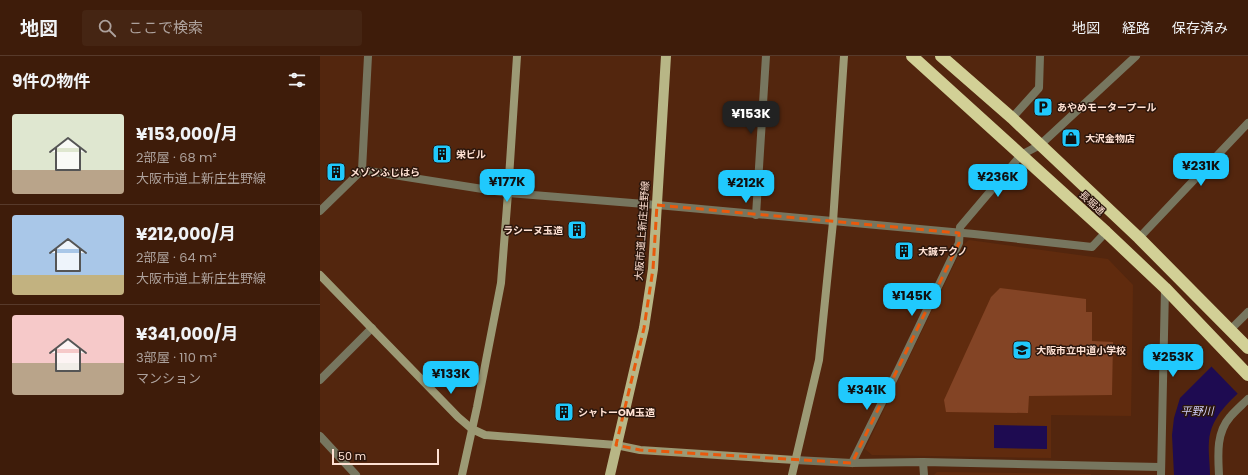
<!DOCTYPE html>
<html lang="ja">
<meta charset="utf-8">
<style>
:root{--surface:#3e1c0a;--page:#452513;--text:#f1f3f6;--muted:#ada19c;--line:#573a2b;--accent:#20c9fd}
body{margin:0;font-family:Poppins,"Noto Sans JP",sans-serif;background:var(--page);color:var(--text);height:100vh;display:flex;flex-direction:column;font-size:15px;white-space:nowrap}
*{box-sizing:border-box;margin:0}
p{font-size:13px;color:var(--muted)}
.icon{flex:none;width:22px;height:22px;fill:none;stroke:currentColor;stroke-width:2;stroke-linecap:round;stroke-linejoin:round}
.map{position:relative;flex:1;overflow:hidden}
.panel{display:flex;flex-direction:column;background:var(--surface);width:320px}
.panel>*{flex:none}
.scale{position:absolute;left:12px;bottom:10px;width:107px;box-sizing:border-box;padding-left:4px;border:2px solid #ffe1d3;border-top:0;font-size:11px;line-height:14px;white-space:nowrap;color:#ffe1d3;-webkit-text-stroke:3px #2b160c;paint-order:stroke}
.price{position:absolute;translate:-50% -34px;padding:0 9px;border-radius:8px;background:var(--accent);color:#111;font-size:13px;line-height:26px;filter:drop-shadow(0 1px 2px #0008)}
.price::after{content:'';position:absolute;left:50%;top:24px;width:12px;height:9px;margin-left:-6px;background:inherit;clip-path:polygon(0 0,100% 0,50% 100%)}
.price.current{background:#222;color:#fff}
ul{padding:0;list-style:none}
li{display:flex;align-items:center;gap:12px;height:100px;padding:0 12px}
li+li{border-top:1px solid var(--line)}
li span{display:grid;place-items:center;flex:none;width:112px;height:80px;border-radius:4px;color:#555}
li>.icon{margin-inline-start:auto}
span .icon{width:48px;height:48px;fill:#fffc;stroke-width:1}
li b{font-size:17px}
h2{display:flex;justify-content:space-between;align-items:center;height:48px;padding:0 12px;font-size:17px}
header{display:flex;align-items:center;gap:24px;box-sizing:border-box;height:56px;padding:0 20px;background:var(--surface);border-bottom:1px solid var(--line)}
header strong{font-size:19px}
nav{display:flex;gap:22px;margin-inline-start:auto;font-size:14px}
.search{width:280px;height:36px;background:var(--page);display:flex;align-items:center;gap:10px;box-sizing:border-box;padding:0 14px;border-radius:4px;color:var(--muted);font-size:15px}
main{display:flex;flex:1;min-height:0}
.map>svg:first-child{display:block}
.built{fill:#602b0e}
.green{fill:#834425}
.water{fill:#1e0b51}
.pier{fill:#53260e}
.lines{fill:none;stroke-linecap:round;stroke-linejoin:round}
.street{stroke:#77765f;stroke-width:8}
.secondary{stroke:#9c9a75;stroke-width:8}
.primary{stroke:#b8b686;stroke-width:10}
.highway{stroke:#d2d096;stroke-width:12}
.marked{fill:none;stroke:#e8590c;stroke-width:3;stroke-dasharray:8 5;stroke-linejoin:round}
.labels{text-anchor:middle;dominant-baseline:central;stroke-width:3;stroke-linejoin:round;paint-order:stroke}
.poi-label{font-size:10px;font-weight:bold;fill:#ffe1d3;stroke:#2b160c;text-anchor:start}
.street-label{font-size:10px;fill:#ffe1d3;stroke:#2b160c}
.water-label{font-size:11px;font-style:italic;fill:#cfcef8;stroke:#2b160c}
</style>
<header>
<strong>地図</strong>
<div class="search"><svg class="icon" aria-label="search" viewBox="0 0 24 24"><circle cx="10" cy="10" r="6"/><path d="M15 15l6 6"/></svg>ここで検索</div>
<nav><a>地図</a><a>経路</a><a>保存済み</a></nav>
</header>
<main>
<section class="panel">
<h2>9件の物件<svg class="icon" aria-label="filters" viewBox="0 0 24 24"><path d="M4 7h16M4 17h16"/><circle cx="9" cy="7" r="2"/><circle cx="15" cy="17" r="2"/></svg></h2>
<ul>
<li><span style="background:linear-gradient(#dfe7d0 70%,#b9a48a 0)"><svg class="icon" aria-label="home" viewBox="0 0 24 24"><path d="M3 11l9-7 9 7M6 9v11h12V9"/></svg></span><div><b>¥153,000/月</b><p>2部屋 · 68 m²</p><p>大阪市道上新庄生野線</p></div></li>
<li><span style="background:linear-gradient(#a9c7e8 75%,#c2b280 0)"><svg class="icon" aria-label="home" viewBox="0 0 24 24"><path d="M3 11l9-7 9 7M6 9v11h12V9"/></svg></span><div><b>¥212,000/月</b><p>2部屋 · 64 m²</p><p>大阪市道上新庄生野線</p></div></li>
<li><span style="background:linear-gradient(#f6c9c9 60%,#b9a48a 0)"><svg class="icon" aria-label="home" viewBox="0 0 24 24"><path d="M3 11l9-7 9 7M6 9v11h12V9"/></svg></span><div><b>¥341,000/月</b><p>3部屋 · 110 m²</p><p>マンション</p></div></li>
</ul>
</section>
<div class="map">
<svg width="928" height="419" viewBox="0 0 928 419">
<rect width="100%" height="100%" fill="#53260e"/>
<g class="built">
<path d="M649,184L788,203L813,229L811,360L731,359V402L552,399L545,393L644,188Z"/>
<path d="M617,416L771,418V419H614Z"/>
</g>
<path class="green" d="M680,232L766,243V256H772V285L793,286L792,339L709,340L708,357L626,356L624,344L671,241Z"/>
<g class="water">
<path d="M928,274V328C911,344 891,360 889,385C888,396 890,408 890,419H854L852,379L854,362L860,342Z"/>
<path d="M674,369L727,370V393L674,392Z"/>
</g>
<path class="pier" d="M927,272H928V330L919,339L890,309Z"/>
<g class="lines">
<g class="street">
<path d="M692,62L719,32L720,0"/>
<path d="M42,114L188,137L337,149L654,178L772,191L786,176"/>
<path d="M0,155L42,114L48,0"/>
<path d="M436,159L446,0"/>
<path d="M819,182L928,67"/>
<path d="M910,274L928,256"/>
<path d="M0,324L52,272"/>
<path d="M0,380L36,419"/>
<path d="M475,404L532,407L603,406L840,411"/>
<path d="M603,406L604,419"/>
<path d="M532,407L579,312L639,187L640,171L701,99L720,89L816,0"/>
<path d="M841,419L845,232"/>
<path d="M899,419C898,399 896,377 910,361C915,355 922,349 928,343"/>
</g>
<g class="secondary">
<path d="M0,219L138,361L152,373L165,379L296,389L320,394L475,404"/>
<path d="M142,419L157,351L181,227L188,137L197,0"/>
<path d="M472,419L499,304L513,166L524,0"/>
</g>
<path class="primary" d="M290,419L324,272L333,213L346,0"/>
<g class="highway">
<path d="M592,0L786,176L845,232L928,319"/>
<path d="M621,0L692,62L819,182L928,292"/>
</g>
</g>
<path class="marked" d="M337,149L639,177V187L532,407L320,394L296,389L324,272L333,213Z"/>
<defs>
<symbol id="parking-square" viewBox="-11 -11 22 22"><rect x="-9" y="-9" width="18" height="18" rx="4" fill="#20c9fd" stroke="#2b160c"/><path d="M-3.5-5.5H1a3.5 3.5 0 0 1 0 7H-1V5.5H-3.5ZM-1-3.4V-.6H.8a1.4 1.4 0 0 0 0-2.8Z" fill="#111"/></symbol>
<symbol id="shop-square" viewBox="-11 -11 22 22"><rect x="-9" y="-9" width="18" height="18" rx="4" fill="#20c9fd" stroke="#2b160c"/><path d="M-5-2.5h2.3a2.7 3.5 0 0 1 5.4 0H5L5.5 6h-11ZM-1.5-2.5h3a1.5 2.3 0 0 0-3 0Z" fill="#111"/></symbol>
<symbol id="building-square" viewBox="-11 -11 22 22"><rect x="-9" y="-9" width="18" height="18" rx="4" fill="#20c9fd" stroke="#2b160c"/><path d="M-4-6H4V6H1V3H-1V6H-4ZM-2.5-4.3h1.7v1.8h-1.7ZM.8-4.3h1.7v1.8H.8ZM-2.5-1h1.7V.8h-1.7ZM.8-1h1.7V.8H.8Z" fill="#111"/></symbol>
<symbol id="school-square" viewBox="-11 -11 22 22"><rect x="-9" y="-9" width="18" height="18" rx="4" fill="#20c9fd" stroke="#2b160c"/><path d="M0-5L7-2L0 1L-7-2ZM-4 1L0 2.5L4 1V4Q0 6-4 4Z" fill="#111"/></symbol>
</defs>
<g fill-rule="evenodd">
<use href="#parking-square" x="712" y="40" width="22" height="22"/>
<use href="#shop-square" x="740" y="71" width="22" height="22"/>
<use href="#building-square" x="111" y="87" width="22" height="22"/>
<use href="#building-square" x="5" y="105" width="22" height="22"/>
<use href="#building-square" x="246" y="163" width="22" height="22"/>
<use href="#building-square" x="573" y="184" width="22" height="22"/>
<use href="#school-square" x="691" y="283" width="22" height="22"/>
<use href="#building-square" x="233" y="345" width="22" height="22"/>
</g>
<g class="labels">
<g class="poi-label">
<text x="737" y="51">あやめモータープール</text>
<text x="765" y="82">大沢金物店</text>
<text x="136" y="98">栄ビル</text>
<text x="30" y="116">メゾンふじはら</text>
<text x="243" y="174" text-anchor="end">ラシーヌ玉造</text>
<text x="598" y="195">大誠テクノ</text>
<text x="716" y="294">大阪市立中道小学校</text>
<text x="258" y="356">シャトーOM玉造</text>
</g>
<g class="street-label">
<text transform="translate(772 147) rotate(42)">長堀通</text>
<text transform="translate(322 175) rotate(-86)">大阪市道上新庄生野線</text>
</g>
<g class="water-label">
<text x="877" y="355">平野川</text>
</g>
</g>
</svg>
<div class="scale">50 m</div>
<b class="price current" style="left:431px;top:79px">¥153K</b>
<b class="price" style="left:881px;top:131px">¥231K</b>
<b class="price" style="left:678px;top:142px">¥236K</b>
<b class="price" style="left:187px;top:147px">¥177K</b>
<b class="price" style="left:426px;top:148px">¥212K</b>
<b class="price" style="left:592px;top:261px">¥145K</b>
<b class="price" style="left:853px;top:322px">¥253K</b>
<b class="price" style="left:131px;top:339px">¥133K</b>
<b class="price" style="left:547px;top:355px">¥341K</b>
</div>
</main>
